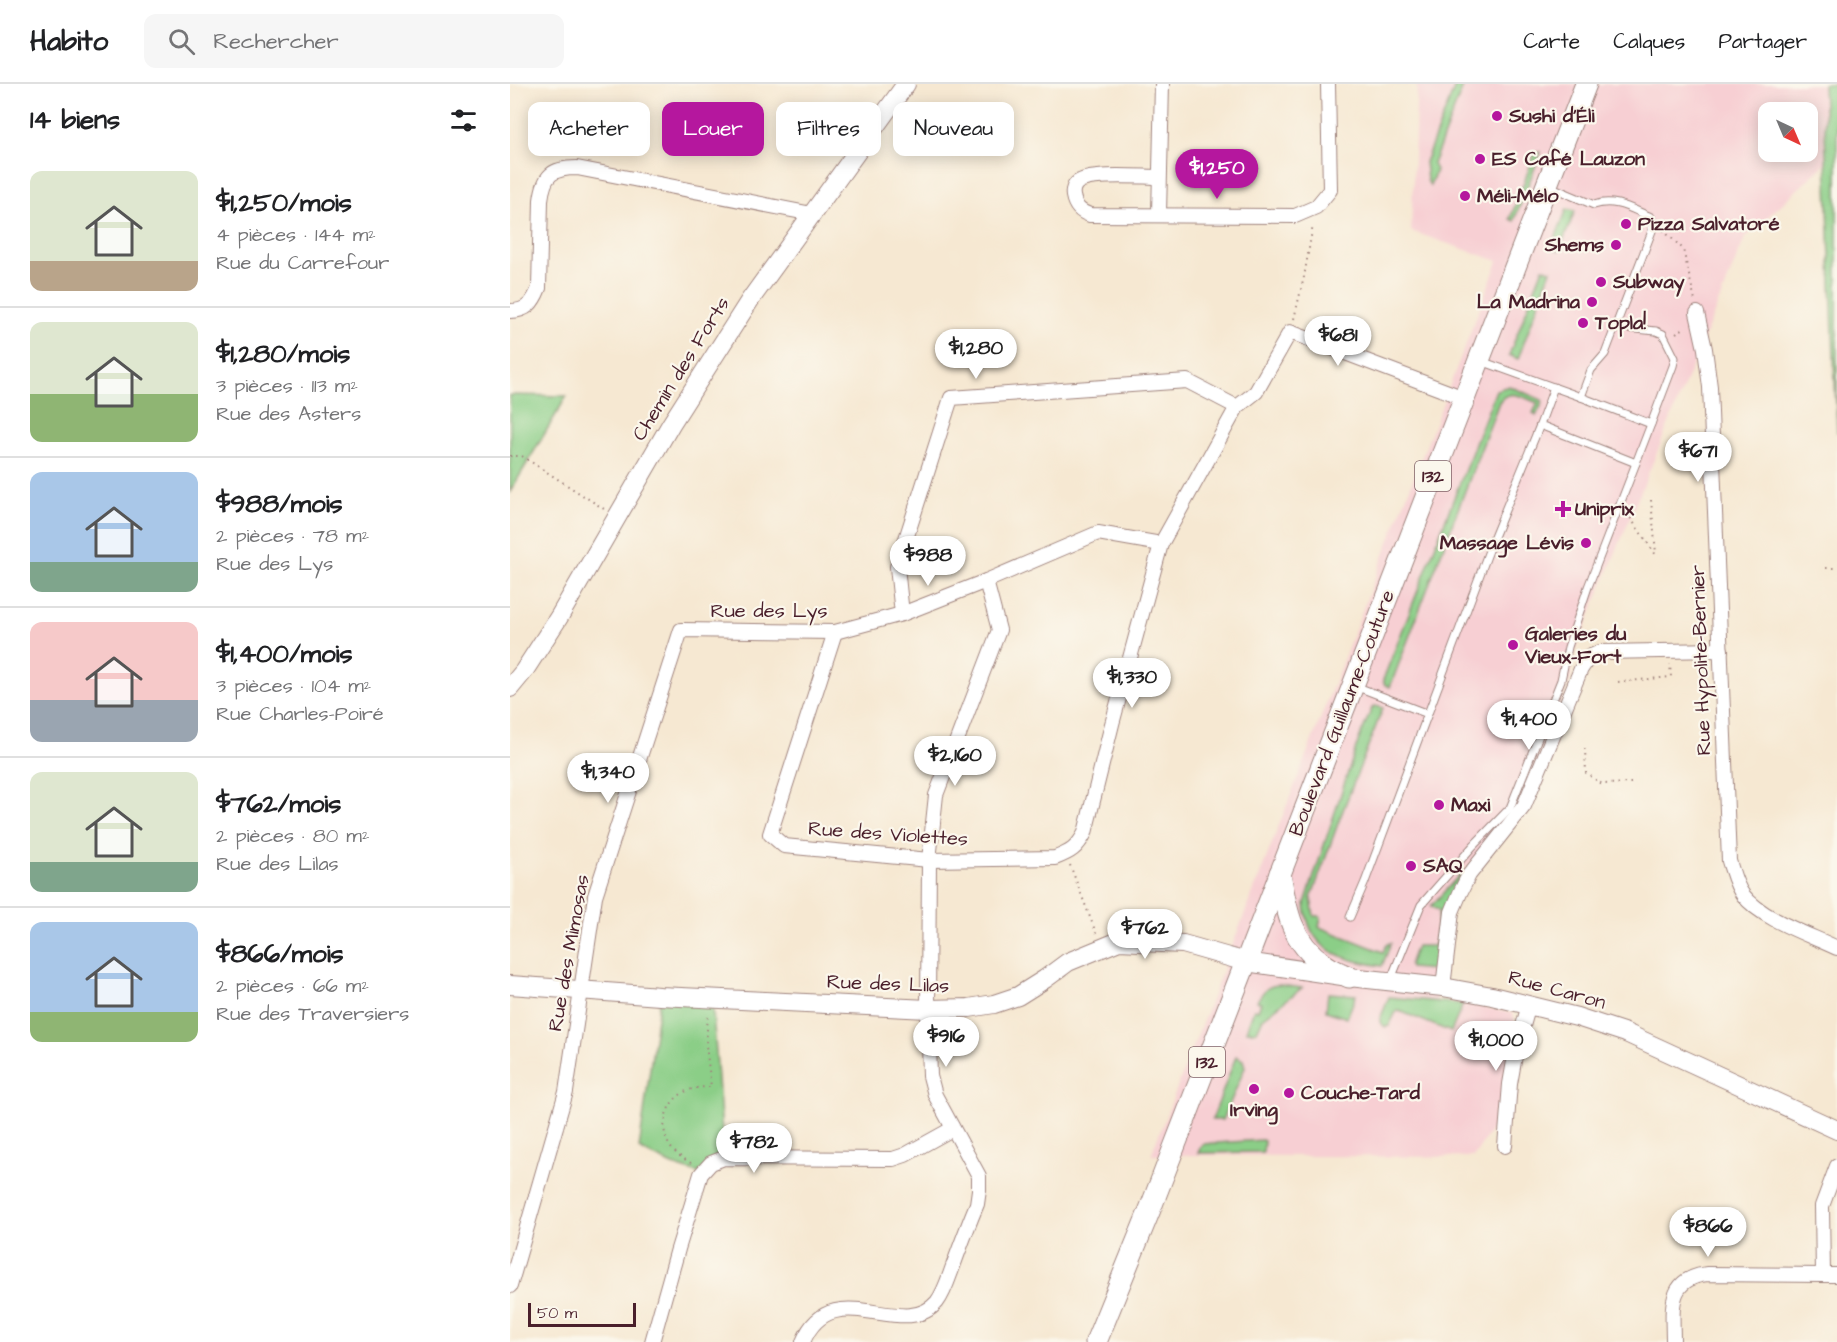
<!DOCTYPE html>
<html lang="fr">
<meta charset="utf-8">
<style>
:root{--surface:#fff;--page:#f6f6f6;--text:#202124;--muted:#757577;--line:#e0e0e0;--accent:#b5179e}
body{margin:0;font-family:"Architects Daughter",sans-serif;background:var(--page);color:var(--text);height:100vh;display:flex;flex-direction:column;font-size:22px;white-space:nowrap}
*{box-sizing:border-box;margin:0}
p{font-size:20px;color:var(--muted)}
.icon{flex:none;width:33px;height:33px;fill:none;stroke:currentColor;stroke-width:2;stroke-linecap:round;stroke-linejoin:round}
.map{position:relative;flex:1;overflow:hidden}
.details{display:flex;flex-direction:column;background:var(--surface);width:510px}
.details>*{flex:none}
.hud{position:absolute;left:18px;top:18px;width:570px;height:54px;display:flex;gap:12px}
.needle{width:39px;rotate:136deg}
.fabs{position:absolute;left:1248px;top:18px;display:grid;gap:12px}
.fabs a{display:grid;place-items:center;width:60px;height:60px;border-radius:12px;background:var(--surface);box-shadow:0 3px 15px #0003;font-size:30px}
.scale{position:absolute;left:18px;bottom:15px;width:108px;box-sizing:border-box;padding-left:6px;border:3px solid #4a1f2b;border-top:0;font-size:16px;line-height:21px;white-space:nowrap;color:#4a1f2b;-webkit-text-stroke:4px #fbf7ec;paint-order:stroke}
.price{position:absolute;translate:-50% -51px;padding:0 14px;border-radius:21px;background:#fff;color:#222;font-size:20px;line-height:39px;filter:drop-shadow(0 2px 3px #0008)}
.price::after{content:'';position:absolute;left:50%;top:36px;width:18px;height:14px;margin-left:-9px;background:inherit;clip-path:polygon(0 0,100% 0,50% 100%)}
.price.current{background:var(--accent);color:#fff}
ul{padding:0;list-style:none}
li{display:flex;align-items:center;gap:18px;height:150px;padding:0 30px}
li+li{border-top:2px solid var(--line)}
li span{display:grid;place-items:center;flex:none;width:168px;height:120px;border-radius:12px;color:#555}
li>.icon{margin-inline-start:auto}
span .icon{width:72px;height:72px;fill:#fffc;stroke-width:1}
li b{font-size:26px}
h2{display:flex;justify-content:space-between;align-items:center;height:72px;padding:0 30px;font-size:26px}
.chip{padding:0 21px;border-radius:12px;background:var(--surface);box-shadow:0 3px 15px #0003;font-size:21px;line-height:54px}
.chip.current{background:var(--accent);color:#fff}
header{display:flex;align-items:center;gap:36px;box-sizing:border-box;height:84px;padding:0 30px;background:var(--surface);border-bottom:2px solid var(--line)}
header strong{font-size:28px}
nav{display:flex;gap:33px;margin-inline-start:auto;font-size:21px}
.search{width:420px;height:54px;background:var(--page);display:flex;align-items:center;gap:15px;box-sizing:border-box;padding:0 21px;border-radius:12px;color:var(--muted);font-size:22px}
main{display:flex;flex:1;min-height:0}
.map>svg:first-child{display:block}
.built{fill:#f7cfd3;fill-rule:evenodd}
.green{fill:#8bce87;stroke:#6a7659;stroke-width:1.5}
.lines{fill:none;stroke-linecap:round;stroke-linejoin:round}
.lane-casing{stroke:#a0847e;stroke-width:9}
.street-casing{stroke:#a0847e;stroke-width:16}
.secondary-casing{stroke:#a0847e;stroke-width:20}
.primary-casing{stroke:#a0847e;stroke-width:23}
.path{stroke:#a0847e;stroke-width:2;stroke-dasharray:1.5 4.5;stroke-linecap:butt}
.lane{stroke:#fff;stroke-width:7}
.street{stroke:#fff;stroke-width:14}
.secondary{stroke:#fff;stroke-width:18}
.primary{stroke:#fff;stroke-width:21}
.poi-dot{fill:#b5179e;stroke:#fbf7ec;stroke-width:2}
.labels{text-anchor:middle;dominant-baseline:central;stroke-width:4.5;stroke-linejoin:round;paint-order:stroke}
.shield{fill:#fbf7ec;stroke:#7f6065;stroke-width:1.5}
.shield-label{font-size:18px;font-weight:bold;fill:#4a1f2b}
.poi-label{font-size:20px;font-weight:bold;fill:#4a1f2b;stroke:#fbf7ec;text-anchor:start}
.street-label{font-size:20px;fill:#4a1f2b;stroke:#fbf7ec}
</style>
<header>
<strong>Habito</strong>
<div class="search"><svg class="icon" aria-label="search" viewBox="0 0 24 24"><circle cx="10" cy="10" r="6"/><path d="M15 15l6 6"/></svg>Rechercher</div>
<nav><a>Carte</a><a>Calques</a><a>Partager</a></nav>
</header>
<main>
<section class="details">
<h2>14 biens<svg class="icon" aria-label="filters" viewBox="0 0 24 24"><path d="M4 7h16M4 17h16"/><circle cx="9" cy="7" r="2"/><circle cx="15" cy="17" r="2"/></svg></h2>
<ul>
<li><span style="background:linear-gradient(#dfe7d0 75%,#b9a48a 0)"><svg class="icon" aria-label="home" viewBox="0 0 24 24"><path d="M3 11l9-7 9 7M6 9v11h12V9"/></svg></span><div><b>$1,250/mois</b><p>4 pièces · 144 m²</p><p>Rue du Carrefour</p></div></li>
<li><span style="background:linear-gradient(#dfe7d0 60%,#8fb573 0)"><svg class="icon" aria-label="home" viewBox="0 0 24 24"><path d="M3 11l9-7 9 7M6 9v11h12V9"/></svg></span><div><b>$1,280/mois</b><p>3 pièces · 113 m²</p><p>Rue des Asters</p></div></li>
<li><span style="background:linear-gradient(#a9c7e8 75%,#7fa58c 0)"><svg class="icon" aria-label="home" viewBox="0 0 24 24"><path d="M3 11l9-7 9 7M6 9v11h12V9"/></svg></span><div><b>$988/mois</b><p>2 pièces · 78 m²</p><p>Rue des Lys</p></div></li>
<li><span style="background:linear-gradient(#f6c9c9 65%,#9aa5b1 0)"><svg class="icon" aria-label="home" viewBox="0 0 24 24"><path d="M3 11l9-7 9 7M6 9v11h12V9"/></svg></span><div><b>$1,400/mois</b><p>3 pièces · 104 m²</p><p>Rue Charles-Poiré</p></div></li>
<li><span style="background:linear-gradient(#dfe7d0 75%,#7fa58c 0)"><svg class="icon" aria-label="home" viewBox="0 0 24 24"><path d="M3 11l9-7 9 7M6 9v11h12V9"/></svg></span><div><b>$762/mois</b><p>2 pièces · 80 m²</p><p>Rue des Lilas</p></div></li>
<li><span style="background:linear-gradient(#a9c7e8 75%,#8fb573 0)"><svg class="icon" aria-label="home" viewBox="0 0 24 24"><path d="M3 11l9-7 9 7M6 9v11h12V9"/></svg></span><div><b>$866/mois</b><p>2 pièces · 66 m²</p><p>Rue des Traversiers</p></div></li>
</ul>
</section>
<div class="map">
<svg width="1327" height="1258" viewBox="0 0 1327 1258">
<rect width="100%" height="100%" fill="#fbf7ec"/>
<filter id="ink" filterUnits="userSpaceOnUse"><feTurbulence type="fractalNoise" baseFrequency=".0167" numOctaves="2"/><feDisplacementMap in="SourceGraphic" scale="12" xChannelSelector="R" yChannelSelector="G"/><feConvolveMatrix kernelMatrix="1 2 1 2 8 2 1 2 1" color-interpolation-filters="sRGB"/></filter>
<filter id="wash" filterUnits="userSpaceOnUse"><feTurbulence type="fractalNoise" baseFrequency=".008" numOctaves="4" result="noise"/><feDisplacementMap in="SourceGraphic" scale="24" xChannelSelector="R" yChannelSelector="G"/><feGaussianBlur stdDeviation="1.35" result="paint"/><feColorMatrix in="noise" values="0 0 0 0 0 0 0 0 0 0 0 0 0 0 0 0 0 1.4 0 .05"/><feComposite in="paint" operator="in"/></filter>
<g filter="url(#wash)">
<rect width="100%" height="100%" fill="#f6e8d2"/>
<path class="built" d="M907,0H1327V349L1316,79L1235,154L1062,575V590L1009,719L994,741L954,786L942,808L933,842L927,917L967,922L1002,929L1005,935L993,1028L963,1073L641,1071L988,177L901,147ZM1258,28H1298V68H1258Z"/>
<g class="green">
<path d="M946,0H954L923,80L926,86L920,102L917,96L915,78Z"/>
<path d="M1313,0H1327V349Z"/>
<path d="M1031,68L1004,137L1000,135L1025,69Z"/>
<path d="M1057,125L1065,127L1049,167L1041,164Z"/>
<path d="M1033,184L1041,186L1008,275L999,271Z"/>
<path d="M999,302L1032,316L1033,318L1026,332L1023,329L1028,319C1014,314 999,303 989,318L880,603L875,601L873,596L986,306Z"/>
<path d="M0,311L57,312L0,408Z"/>
<path d="M865,622L873,624L830,734L801,814L804,832H809L811,834L809,843L873,868L877,860L881,859L872,882C831,876 797,866 795,819L849,655L862,624Z"/>
<path d="M954,786C944,804 936,820 934,840C932,854 936,878 924,886L900,884L899,881L906,862H924L929,827L921,822Z"/>
<path d="M770,901L792,904L753,934L747,947H736L744,925L748,926L751,919L747,917C753,907 758,901 770,901Z"/>
<path d="M818,909L846,911L837,934L816,927Z"/>
<path d="M150,912L202,915L214,1074L191,1090L162,1081L129,1065Z"/>
<path d="M879,913L953,920L941,948L887,926L879,942L875,943L870,938V935Z"/>
<path d="M726,972L733,976L735,983L713,1036H702Z"/>
<path d="M752,1056L754,1057L753,1068L688,1069L692,1060Z"/>
</g>
</g>
<g filter="url(#ink)">
<g class="lines">
<defs>
<g id="lane">
<path d="M971,277L1071,313L1081,286L1095,270L1142,147L1143,138L1141,133C1121,125 1105,114 1084,121L1039,102"/>
<path d="M1044,303L1030,341L1126,379L1141,340"/>
<path d="M1071,313L1141,340L1163,282L1165,274L1153,250L1146,247L1106,243"/>
<path d="M845,602L918,630"/>
<path d="M840,833L855,798L984,453L1030,341"/>
<path d="M881,895L911,821L963,762L1000,724L1051,596L1058,563L1078,503L1126,379"/>
</g>
<g id="street">
<path d="M649,93C632,93 584,89 570,97C564,100 562,106 563,112C565,123 570,128 580,131L785,132L806,123L820,106L818,0"/>
<path d="M649,130L652,0"/>
<path d="M0,227C17,227 23,219 29,204L31,116C34,91 42,84 67,84L302,130"/>
<path d="M1187,229L1195,265L1200,303L1219,777C1223,789 1226,802 1233,811C1253,836 1298,850 1327,864"/>
<path d="M392,530L387,483L441,314L677,297L727,323"/>
<path d="M325,548L260,750L274,762L419,776L545,774C561,768 567,764 575,749L602,640L651,460L727,323L746,308L780,248L954,314"/>
<path d="M933,903L942,828L950,809L959,791L1014,722L1071,585L1079,573L1090,568L1211,566"/>
<path d="M995,1062L1000,1000L1006,966L1019,921"/>
<path d="M1327,1082L1312,1122L1313,1191H1327"/>
<path d="M0,1202L56,1008L85,812L171,546L325,548L392,530L476,497L588,449L651,460"/>
<path d="M142,1258L168,1165L191,1090L201,1079L214,1074L383,1075L395,1071L442,1045"/>
<path d="M293,1258C321,1189 393,1258 427,1218C434,1209 438,1196 442,1185C450,1163 458,1141 467,1120L469,1106V1092L425,1011L420,992L418,925L419,776L426,711L489,546L476,497"/>
<path d="M1163,1258C1163,1226 1156,1195 1197,1190L1313,1191"/>
</g>
<g id="secondary">
<path d="M0,604L14,587L49,533L161,340L240,216L396,0"/>
<path d="M0,901L150,912L418,925L459,924L484,920L508,912L535,895L558,878L609,857L673,860L736,878L839,893L933,903L982,912L1067,933L1116,949L1327,1046"/>
</g>
<g id="primary">
<path d="M770,789C776,825 781,858 814,880C821,886 831,889 839,893"/>
<path d="M586,1258L641,1123L1076,0"/>
</g>
</defs>
<use href="#lane" class="lane-casing"/>
<use href="#street" class="street-casing"/>
<use href="#secondary" class="secondary-casing"/>
<use href="#primary" class="primary-casing"/>
<g class="path">
<path d="M1153,146L1173,165L1185,217"/>
<path d="M784,235L794,193L803,141"/>
<path d="M1166,249L1176,243"/>
<path d="M0,372H12L94,425"/>
<path d="M1141,416L1146,469"/>
<path d="M1117,429L1146,471"/>
<path d="M1316,484H1327"/>
<path d="M1108,598L1161,593L1160,580"/>
<path d="M1075,664L1076,689L1092,700L1122,699"/>
<path d="M560,781L586,849"/>
<path d="M181,1079C174,1075 167,1071 162,1065C149,1049 153,1023 170,1011C179,1004 190,1003 201,1003L196,961L198,929"/>
</g>
<use href="#lane" class="lane"/>
<use href="#street" class="street"/>
<use href="#secondary" class="secondary"/>
<use href="#primary" class="primary"/>
</g>
</g>
<g class="poi-dot">
<circle cx="987" cy="32" r="6"/>
<circle cx="970" cy="75" r="6"/>
<circle cx="955" cy="112" r="6"/>
<circle cx="1116" cy="140" r="6"/>
<circle cx="1106" cy="161" r="6"/>
<circle cx="1091" cy="198" r="6"/>
<circle cx="1082" cy="218" r="6"/>
<circle cx="1073" cy="239" r="6"/>
<path d="M1050 416h6v6h6v6h-6v6h-6v-6h-6v-6h6z"/>
<circle cx="1076" cy="459" r="6"/>
<circle cx="1003" cy="561" r="6"/>
<circle cx="929" cy="721" r="6"/>
<circle cx="901" cy="782" r="6"/>
<circle cx="744" cy="1005" r="6"/>
<circle cx="779" cy="1009" r="6"/>
</g>
<g class="labels">
<g class="shield">
<rect x="905" y="377" width="36" height="30" rx="4.5"/>
<rect x="679" y="963" width="36" height="30" rx="4.5"/>
</g>
<g class="shield-label">
<text x="923" y="392">132</text>
<text x="697" y="978">132</text>
</g>
<g class="poi-label">
<text x="999" y="32">Sushi d'Éli</text>
<text x="982" y="75">ES Café Lauzon</text>
<text x="967" y="112">Méli-Mélo</text>
<text x="1128" y="140">Pizza Salvatoré</text>
<text x="1094" y="161" text-anchor="end">Shems</text>
<text x="1103" y="198">Subway</text>
<text x="1070" y="218" text-anchor="end">La Madrina</text>
<text x="1085" y="239">Topla!</text>
<text x="1065" y="425">Uniprix</text>
<text x="1064" y="459" text-anchor="end">Massage Lévis</text>
<text x="1015" y="550">Galeries du<tspan x="1015" dy="23">Vieux-Fort</tspan></text>
<text x="941" y="721">Maxi</text>
<text x="913" y="782">SAQ</text>
<text x="791" y="1009">Couche-Tard</text>
<text x="744" y="1026" text-anchor="middle">Irving</text>
</g>
<g class="street-label">
<text transform="translate(171 285) rotate(-58)">Chemin des Forts</text>
<text x="259" y="527">Rue des Lys</text>
<text transform="translate(1191 576) rotate(-92)">Rue Hypolite-Bernier</text>
<text transform="translate(832 629) rotate(-69)">Boulevard Guillaume-Couture</text>
<text transform="translate(378 750) rotate(4)">Rue des Violettes</text>
<text transform="translate(59 869) rotate(-80)">Rue des Mimosas</text>
<text transform="translate(378 900) rotate(2)">Rue des Lilas</text>
<text transform="translate(1047 906) rotate(15)">Rue Caron</text>
</g>
</g>
</svg>
<div class="fabs">
<a><svg class="needle" viewBox="-14 -14 28 28"><path d="M0-13l5 13h-10z" fill="#e53935"/><path d="M0 13l5-13h-10z" fill="#757577"/></svg></a>
</div>
<div class="scale">50 m</div>
<b class="price current" style="left:707px;top:116px">$1,250</b>
<b class="price" style="left:828px;top:283px">$681</b>
<b class="price" style="left:466px;top:296px">$1,280</b>
<b class="price" style="left:1188px;top:399px">$671</b>
<b class="price" style="left:418px;top:503px">$988</b>
<b class="price" style="left:622px;top:625px">$1,330</b>
<b class="price" style="left:1019px;top:667px">$1,400</b>
<b class="price" style="left:445px;top:703px">$2,160</b>
<b class="price" style="left:98px;top:720px">$1,340</b>
<b class="price" style="left:635px;top:876px">$762</b>
<b class="price" style="left:436px;top:984px">$916</b>
<b class="price" style="left:986px;top:988px">$1,000</b>
<b class="price" style="left:244px;top:1090px">$782</b>
<b class="price" style="left:1198px;top:1174px">$866</b>
<div class="hud">
<a class="chip">Acheter</a>
<a class="chip current">Louer</a>
<a class="chip">Filtres</a>
<a class="chip">Nouveau</a>
</div>
</div>
</main>
